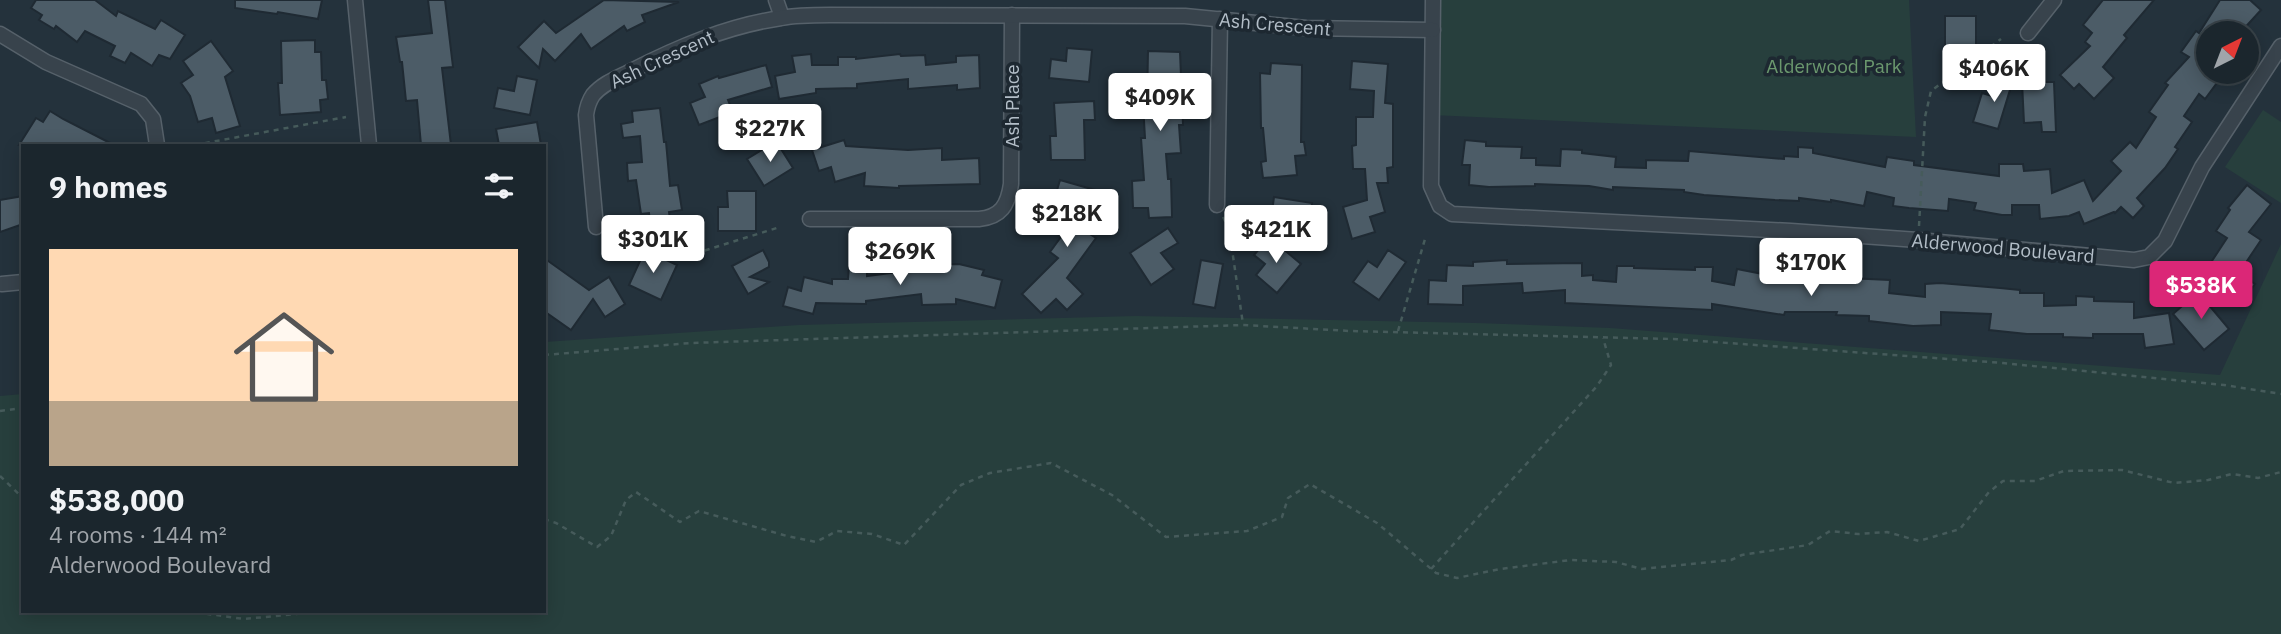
<!DOCTYPE html>
<meta charset="utf-8">
<style>
:root{--surface:#1b262d;--page:#242e35;--text:#f1f3f6;--muted:#a0a5aa;--line:#394349;--accent:#db2777}
body{margin:0;font-family:"IBM Plex Sans",sans-serif;background:var(--page);color:var(--text);height:100vh;display:flex;flex-direction:column;font-size:26px;white-space:nowrap}
*{box-sizing:border-box;margin:0}
p{font-size:23px;color:var(--muted)}
.icon{flex:none;width:38px;height:38px;fill:none;stroke:currentColor;stroke-width:2;stroke-linecap:round;stroke-linejoin:round}
.map{position:relative;flex:1;overflow:hidden}
.panel{position:absolute;left:21px;top:144px;width:525px;height:469px;display:flex;flex-direction:column;background:var(--surface);border-radius:0px;box-shadow:0 4px 18px #0003,0 0 0 2px var(--line)}
.panel>*{flex:none}
.needle{width:46px;rotate:42deg}
.controls{position:absolute;left:2196px;top:21px;display:grid;gap:14px}
.controls a{display:grid;place-items:center;width:63px;height:63px;border-radius:50%;background:var(--surface);box-shadow:0 4px 18px #0003,0 0 0 2px var(--line);font-size:35px}
.price{position:absolute;translate:-50% -60px;padding:0 16px;border-radius:7px;background:#fff;color:#222;font-size:23px;line-height:46px;filter:drop-shadow(0 2px 4px #0008)}
.price::after{content:'';position:absolute;left:50%;top:42px;width:21px;height:16px;margin-left:-10px;background:inherit;clip-path:polygon(0 0,100% 0,50% 100%)}
.price.selected{background:var(--accent);color:#fff}
ul{padding:0;list-style:none}
li{display:grid;align-content:center;gap:14px;height:371px;padding:0 28px}
li+li{border-top:2px solid var(--line)}
li span{display:grid;place-items:center;height:217px;border-radius:0px;color:#555}
li>.icon{margin-inline-start:auto}
span .icon{width:126px;height:126px;fill:#fffc;stroke-width:1}
li b{font-size:30px}
h2{display:flex;justify-content:space-between;align-items:center;height:84px;padding:0 28px;font-size:30px}
.map>svg:first-child{display:block}
.green{fill:#273f3d}
.building{fill:#4c5c67;stroke:#1f2a33;stroke-width:2}
.lines{fill:none;stroke-linecap:round;stroke-linejoin:round}
.street-casing{stroke:#56616a;stroke-width:17}
.path{stroke:#465b5b;stroke-width:2.5;stroke-dasharray:5 5;stroke-linecap:butt}
.street{stroke:#38434c;stroke-width:14}
.labels{text-anchor:middle;dominant-baseline:central;stroke-width:7;stroke-linejoin:round;paint-order:stroke}
.street-label{font-size:19px;fill:#b3bec8;stroke:#1d2831}
.park-label{font-size:19px;fill:#6b986e;stroke:#1d2831}
</style>
<div class="map">
<svg width="2281" height="634" viewBox="0 0 2281 634">
<rect width="100%" height="100%" fill="#24323c"/>
<g class="green">
<path d="M1433,0H1909L1916,137L1432,115Z"/>
<path d="M2263,110L2281,122V203L2225,167Z"/>
<path d="M2281,244V634H0V396L23,394V611H544V342L799,325L1136,316L1476,323L1610,328L2220,375Z"/>
</g>
<g class="building">
<path d="M36,0H95L116,16L118,11L155,29L161,20L185,35L170,59L159,55L152,66L131,53L125,63L110,56L115,46L85,31L77,42L56,26L54,29L39,20L42,15L31,8Z"/>
<path d="M235,0H322L318,19L278,12L277,14L235,8Z"/>
<path d="M428,0H445L453,67L442,68L451,145H421L417,100L406,101L402,62H400L396,37L432,33Z"/>
<path d="M604,0L679,2L642,15L645,22L627,31L624,26L591,49L581,34L555,61L543,49L539,68L518,47L544,21L556,33Z"/>
<path d="M2103,0H2154L2124,35L2127,38L2103,67L2114,78L2094,99L2079,84L2074,89L2060,75L2090,46L2085,42L2092,33L2083,25Z"/>
<path d="M2220,0H2250L2261,10L2240,33H2208V72H2225L2205,99L2199,94L2184,116L2192,122L2175,147L2178,149L2165,168L2137,198L2144,206L2133,218L2121,207L2115,213L2114,212L2084,224L2079,212L2069,216L2040,219L2039,205H2012V215H2002L1974,210L1976,203L1949,199L1948,211L1909,208L1893,206L1894,198L1867,192L1864,206L1831,200V202L1799,198V201L1775,200L1704,195L1684,192V190L1613,187V190L1589,186L1535,184V186L1489,187L1469,185L1470,165H1462L1465,140L1486,142V146L1522,147L1521,158H1536V165L1560,166L1561,149L1582,150V153L1616,157L1615,167L1646,168V160L1688,161L1689,151L1784,159V156L1798,157V147L1813,148V153L1885,167L1887,157L1914,161V165L1999,176V164H2023L2024,171L2050,169L2052,193L2084,180L2093,201L2121,171L2111,161L2130,142L2136,148L2156,117L2149,112L2168,85L2165,83L2189,57L2181,52L2196,31L2199,33Z"/>
<rect x="1945" y="16" width="31" height="33"/>
<path d="M315,40V52H321L322,80H326L328,99L320,100L321,112L280,115L278,83H282L281,41Z"/>
<path d="M211,41L233,71L225,77L240,126L216,133L212,118L198,122L190,96L181,83L193,75L183,61Z"/>
<path d="M1067,48L1092,50L1089,82L1049,78L1051,59L1066,61Z"/>
<path d="M1148,51L1180,52L1183,125H1179L1181,153L1166,154L1168,179H1171L1172,217L1149,218L1148,208H1133L1132,181L1144,180L1141,138H1145L1143,104L1147,103Z"/>
<path d="M811,54L812,65H838V57H856V59L900,54L901,56L925,55L926,65L956,62V56L979,55L980,88L957,90V85L908,89V79L857,84V88L816,89V93L779,99L775,76L795,72L792,56Z"/>
<path d="M1352,61L1388,64L1385,103L1393,104V167L1387,168L1388,183H1377L1385,212L1370,217L1375,232L1352,239L1343,207L1367,200L1365,169H1353L1352,146L1356,145V117H1373L1374,91L1350,89Z"/>
<path d="M1271,63L1302,65L1301,142H1304L1306,155L1295,156L1297,175L1263,178L1261,162L1266,161L1263,128H1261L1260,73L1270,74Z"/>
<path d="M766,65L772,87L728,100L733,112L699,125L690,103L705,97L699,84L718,76L719,78Z"/>
<path d="M1999,75L2013,80L1998,129L1973,122L1982,93L1992,96Z"/>
<path d="M517,76L537,80L530,115L494,108L498,88L514,91Z"/>
<path d="M2022,82H2054L2056,132H2042L2041,122L2024,123Z"/>
<path d="M1094,101L1095,120H1084L1085,160H1051L1050,136H1056L1054,103Z"/>
<path d="M660,108L664,142H666L670,186L678,185L682,210L669,212L671,226L651,229L649,213L641,214L636,180L628,181L627,163L642,162L640,136L623,138L621,124L633,122L632,111Z"/>
<path d="M50,111L63,119L114,145H19L36,118L43,122Z"/>
<path d="M537,122L541,145H499L496,129Z"/>
<path d="M844,140L846,146L908,150L942,148V160L979,158L980,184L899,186V188L864,186L865,173L835,182L831,167L819,171L812,150Z"/>
<path d="M776,141L793,168L764,186L747,159Z"/>
<path d="M1060,180L1102,192L1090,234L1096,238L1067,278L1083,294L1067,310L1056,299L1041,313L1022,294L1058,258L1050,252L1079,212L1053,204Z"/>
<path d="M2247,185L2271,204L2249,232L2261,240L2239,273L2255,284L2239,306L2208,284L2216,277L2206,270L2227,238L2216,231L2230,210L2228,208Z"/>
<path d="M727,191H756V231H718V207H728Z"/>
<path d="M23,196V224L0,232V200Z"/>
<path d="M1274,197L1312,203L1308,235L1274,230L1282,221L1271,219Z"/>
<path d="M1168,228L1178,243L1161,253L1174,269L1151,285L1130,253Z"/>
<path d="M1269,237L1301,264L1277,293L1256,275L1265,264L1254,255Z"/>
<path d="M645,250L677,265L661,300L629,285Z"/>
<path d="M763,250L769,262V267L750,277L769,282L748,294L732,266Z"/>
<path d="M1388,250L1406,262L1379,300L1353,282L1368,261L1377,267Z"/>
<path d="M544,258L589,290L609,277L625,304L605,317L593,299L571,330L544,311Z"/>
<path d="M1201,260L1223,264L1215,308L1193,304Z"/>
<path d="M1507,260V264L1582,263V276L1593,275V280L1616,282L1617,266H1634V268L1695,270V267H1713L1712,281L1734,285L1737,269L1773,276V272L1812,278V275H1826V277L1890,280L1889,293L1925,297V284L1940,283L2000,288L2020,290V293H2044V306L2076,305V296L2094,297V301L2134,302V318L2169,313L2174,344L2145,348L2143,334H2093V338L2063,337V334H2027L1989,330L1991,314L1941,312V325L1913,326L1869,321V316L1836,315L1837,312H1785L1784,315L1712,304V310L1565,303V290L1523,293L1522,283L1463,286V305L1428,304L1429,280L1446,281L1447,265L1473,266V262Z"/>
<path d="M914,263L915,265L959,264L984,270L982,275L1002,280L995,308L956,299V304L922,305L921,294L866,301V304L816,303L813,314L783,306L788,287L801,291L804,277L832,284V279H848L849,265L867,266V276L899,272L898,265Z"/>
<path d="M2198,292L2229,329L2204,350L2173,314Z"/>
</g>
<g class="lines">
<defs>
<g id="street">
<path d="M355,0L369,145"/>
<path d="M776,0L782,17"/>
<path d="M1433,0L1431,186L1440,206L1452,214L1791,231L1918,240L2134,260L2149,257L2165,241L2202,167L2281,46"/>
<path d="M2028,33L2054,0"/>
<path d="M0,34L46,62L141,104L153,119L157,145"/>
<path d="M1217,205L1220,19"/>
<path d="M810,219H979C1001,217 1008,205 1011,184L1012,15"/>
<path d="M596,227L586,115C587,107 589,101 593,95C602,84 617,78 629,72C678,47 727,26 781,18C797,15 814,15 830,15L1185,16L1306,28L1433,30"/>
<path d="M2,284L23,282"/>
</g>
</defs>
<use href="#street" class="street-casing"/>
<g class="path">
<path d="M195,145L346,117"/>
<path d="M1223,217L1229,229L1243,324"/>
<path d="M1919,226L1925,117L1931,91L2001,39"/>
<path d="M628,229L703,251L780,227"/>
<path d="M1398,331L1425,239"/>
<path d="M544,355L691,343L1243,325L1350,331L1673,339L2003,363L2224,385L2281,394"/>
<path d="M0,411L23,408"/>
<path d="M0,476L23,498"/>
<path d="M544,519L556,523L597,547L611,536L626,500L636,492L680,522L699,511L787,536L816,542L837,531L872,534L904,545L961,485L990,473L1051,463L1112,495L1166,537L1247,531L1282,517L1288,498L1310,484L1377,523L1436,573L1457,578L1500,569L1571,560L1616,562L1642,569L1731,560L1742,555L1808,545L1830,531L1858,534L1887,532L1919,541L1960,529L1989,492L2003,481H2035L2064,471L2122,470L2174,483L2208,480L2232,474L2258,478L2281,472"/>
<path d="M1431,569L1597,386L1611,365L1603,338"/>
<path d="M157,611L160,613H201L244,619L328,611"/>
</g>
<use href="#street" class="street"/>
</g>
<g class="labels">
<g class="street-label">
<text transform="translate(1275 24) rotate(5)">Ash Crescent</text>
<text transform="translate(662 59) rotate(-25)">Ash Crescent</text>
<text transform="translate(1012 106) rotate(-90)">Ash Place</text>
<text transform="translate(2003 248) rotate(5)">Alderwood Boulevard</text>
</g>
<g class="park-label">
<text x="1834" y="66">Alderwood Park</text>
</g>
</g>
</svg>
<div class="controls">
<a><svg class="needle" viewBox="-14 -14 28 28"><path d="M0-13l5 13h-10z" fill="#e53935"/><path d="M0 13l5-13h-10z" fill="#a0a5aa"/></svg></a>
</div>
<b class="price" style="left:1994px;top:104px">$406K</b>
<b class="price" style="left:1160px;top:133px">$409K</b>
<b class="price" style="left:770px;top:164px">$227K</b>
<b class="price" style="left:1067px;top:249px">$218K</b>
<b class="price" style="left:1276px;top:265px">$421K</b>
<b class="price" style="left:653px;top:275px">$301K</b>
<b class="price" style="left:900px;top:287px">$269K</b>
<b class="price" style="left:1811px;top:298px">$170K</b>
<b class="price selected" style="left:2201px;top:321px">$538K</b>
<section class="panel">
<h2>9 homes<svg class="icon" aria-label="filters" viewBox="0 0 24 24"><path d="M4 7h16M4 17h16"/><circle cx="9" cy="7" r="2"/><circle cx="15" cy="17" r="2"/></svg></h2>
<ul>
<li><span style="background:linear-gradient(#ffd9b3 70%,#b9a48a 0)"><svg class="icon" aria-label="home" viewBox="0 0 24 24"><path d="M3 11l9-7 9 7M6 9v11h12V9"/></svg></span><div><b>$538,000</b><p>4 rooms · 144 m²</p><p>Alderwood Boulevard</p></div></li>
</ul>
</section>
</div>
